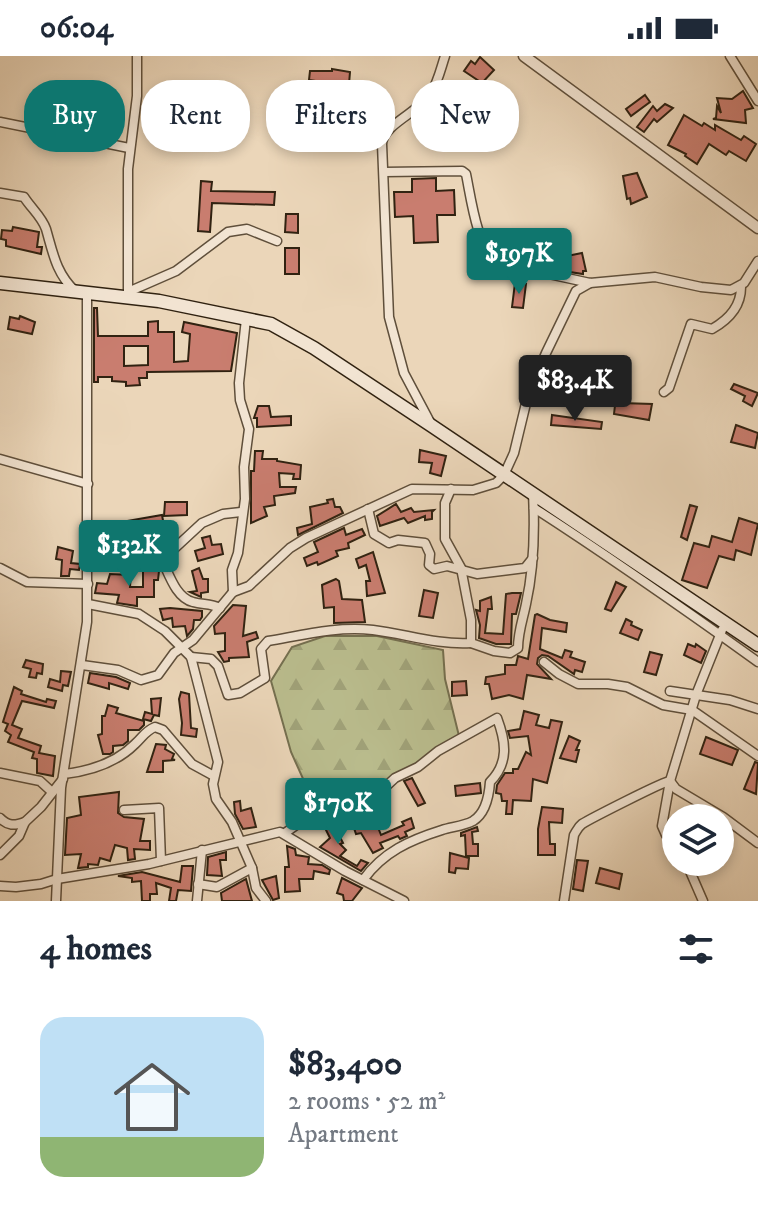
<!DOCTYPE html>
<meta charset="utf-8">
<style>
:root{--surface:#fff;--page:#f2f2f3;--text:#1f2937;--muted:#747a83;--accent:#0f766e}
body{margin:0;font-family:"IM FELL DW Pica",serif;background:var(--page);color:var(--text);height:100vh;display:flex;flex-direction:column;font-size:30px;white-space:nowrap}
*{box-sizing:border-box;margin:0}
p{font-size:26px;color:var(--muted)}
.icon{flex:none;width:44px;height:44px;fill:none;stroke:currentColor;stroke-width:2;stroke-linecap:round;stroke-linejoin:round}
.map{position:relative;height:845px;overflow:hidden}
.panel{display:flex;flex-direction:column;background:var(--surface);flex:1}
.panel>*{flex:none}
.banner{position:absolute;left:24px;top:24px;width:710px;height:72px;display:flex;gap:16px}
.buttons{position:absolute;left:662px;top:748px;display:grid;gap:16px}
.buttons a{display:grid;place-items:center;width:72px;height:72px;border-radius:50%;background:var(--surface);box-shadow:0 4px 12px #0003;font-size:40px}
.price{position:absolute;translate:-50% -68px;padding:0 18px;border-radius:8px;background:var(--accent);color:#fff;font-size:26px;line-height:52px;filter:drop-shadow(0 2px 4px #0008)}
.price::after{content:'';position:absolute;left:50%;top:48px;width:24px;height:18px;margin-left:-12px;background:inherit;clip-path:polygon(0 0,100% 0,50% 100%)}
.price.current{background:#222;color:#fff}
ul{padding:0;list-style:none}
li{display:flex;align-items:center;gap:24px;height:200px;padding:0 40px}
li span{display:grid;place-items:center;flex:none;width:224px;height:160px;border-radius:24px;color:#555}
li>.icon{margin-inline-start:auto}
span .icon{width:96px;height:96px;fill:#fffc;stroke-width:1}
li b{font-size:34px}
h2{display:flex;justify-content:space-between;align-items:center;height:96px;padding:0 40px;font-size:34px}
.pill{padding:0 28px;border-radius:32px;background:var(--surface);box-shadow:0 4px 12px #0003;font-size:28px;line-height:72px}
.pill.current{background:var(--accent);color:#fff}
.status{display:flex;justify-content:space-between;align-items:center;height:56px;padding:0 40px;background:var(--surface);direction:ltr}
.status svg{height:22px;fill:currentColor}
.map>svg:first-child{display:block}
.forest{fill:url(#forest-firs);stroke:#757050;stroke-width:2}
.building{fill:#c97d6f;stroke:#302211;stroke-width:2;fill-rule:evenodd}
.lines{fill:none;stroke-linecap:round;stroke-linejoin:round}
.minor-casing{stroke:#5f4f3b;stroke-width:11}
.tertiary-casing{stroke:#5f4f3b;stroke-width:13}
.secondary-casing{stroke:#302211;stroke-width:15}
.minor{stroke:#f2e4d2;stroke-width:8}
.tertiary{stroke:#f2e4d2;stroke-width:10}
.secondary{stroke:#f2e4d2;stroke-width:12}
</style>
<div class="status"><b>06:04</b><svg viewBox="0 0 49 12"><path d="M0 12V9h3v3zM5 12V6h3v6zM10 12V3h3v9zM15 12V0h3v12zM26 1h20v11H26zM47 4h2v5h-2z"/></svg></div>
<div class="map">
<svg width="758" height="845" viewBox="0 0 758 845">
<defs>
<pattern id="forest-firs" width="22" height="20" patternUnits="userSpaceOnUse" patternTransform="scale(2)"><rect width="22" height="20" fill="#babd8e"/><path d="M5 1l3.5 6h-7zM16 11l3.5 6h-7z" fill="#a0a279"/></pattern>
</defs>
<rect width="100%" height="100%" fill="#ebd6b9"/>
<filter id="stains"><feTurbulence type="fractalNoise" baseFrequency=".0025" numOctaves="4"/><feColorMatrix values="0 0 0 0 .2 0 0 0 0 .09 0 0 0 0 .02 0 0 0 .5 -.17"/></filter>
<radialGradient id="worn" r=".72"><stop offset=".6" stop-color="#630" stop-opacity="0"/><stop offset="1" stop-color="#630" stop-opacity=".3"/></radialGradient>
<path class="forest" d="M325,580H377L443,594L445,623L459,680L369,737L318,756L291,696L271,625L292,591Z"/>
<g class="building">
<path d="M480,1L494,14L482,27L464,15L471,5L475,8Z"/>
<path d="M332,13L350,16L349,28L337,27V32L330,31V27L309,24L310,15H332Z"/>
<path d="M380,32L386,42L368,53L362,42Z"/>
<path d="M743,35L753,52L745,54L746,67L713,63L716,62L717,50L721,57L717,42L732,43Z"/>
<path d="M645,39L650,46L631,60L626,53Z"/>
<path d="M665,48L673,52L657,66L654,63L644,76L637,71L653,50L657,55Z"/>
<path d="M684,59L702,70L704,67L715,74V69L741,84L744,80L756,88L746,105L729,95L726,99L709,88L697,108L685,100L686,98L668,89Z"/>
<path d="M637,117L647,141L631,148L630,142L627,143L623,120Z"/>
<path d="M436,122V135L454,134L455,159H437L438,186L414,187L413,160L395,161L394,136H412V123Z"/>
<path d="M201,125L212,126L211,135L275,136L274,149L212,147L210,176L198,175Z"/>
<path d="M286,158H298V177L285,176Z"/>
<path d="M13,171L39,176L37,191H42L41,198L6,190V184L1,183L2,174L12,175Z"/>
<rect x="285" y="192" width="14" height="26"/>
<path d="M582,197L586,215H583V218L570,216L567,200Z"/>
<path d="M515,227L526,228L523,252L512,251Z"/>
<path d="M94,252H97L98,280H148V266L158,265V276H174V306L188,305L190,278L182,276L184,266L237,277L231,315L147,316V322H139L140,329L126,330V326L112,325V321H98V326H94ZM124,290H148V309L124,310Z"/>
<path d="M20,260L35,266L32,278L8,273L10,261L19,263Z"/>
<path d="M610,323L620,324L621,347L652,348L649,364L614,358L616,341L609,340Z"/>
<path d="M734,328L758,337L752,350L743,345L745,340L731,333Z"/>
<path d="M258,350H269L271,361L291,360V369L257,371V362H254Z"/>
<path d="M552,359L602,366L601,373L551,369Z"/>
<path d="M736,369L758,377L755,392L731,386Z"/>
<path d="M420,394L446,400L441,420L430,417L432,407L419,406Z"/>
<path d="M255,395H263L262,403H277V405L301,409L300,423H293L294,418L279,417L280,431H296L295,437L274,440L275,449L264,451L267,460L251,467V415H254Z"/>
<path d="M333,443L335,451H340L343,457L298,479L297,472L312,468L310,451L328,447L327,444Z"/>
<path d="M165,446H187V459L164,460Z"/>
<path d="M396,448L401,456L411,452L414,456L434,454L432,456V463L425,464V460L408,467L404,462L380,470L377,460Z"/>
<path d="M690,449L697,451L687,484L681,481Z"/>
<path d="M162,459L164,470L143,473L145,483L133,486L127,465Z"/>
<path d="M739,462L758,468L751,499L736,494L734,504L719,500L707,532L682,524L694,487L709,491L712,480L732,486Z"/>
<path d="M344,472L346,479L362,473L365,479L348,487L349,492L336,495L338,500L318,509L317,506L307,510L304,502L318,496L314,486Z"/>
<path d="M210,480L212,489L221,488L223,498L198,505L195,495L205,492L202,482Z"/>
<path d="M112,484L122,488V502L103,499L104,487L112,488Z"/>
<path d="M58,491L73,495L71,507L80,508L79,514L70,513L69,520H61L62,504L56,503Z"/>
<path d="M373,496L385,537L367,540L366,525H370L366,509L359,512L356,503Z"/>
<path d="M199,512L203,523H208V536L201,537V541L190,536L197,535L192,515Z"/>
<path d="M143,515H159L158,524H154V541H137V550L117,547L119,539L95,537L97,527L107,528L110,518L131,519L130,531H143Z"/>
<path d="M336,523L339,525L342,543L362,544L365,566L334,567V551L324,552L322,529Z"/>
<path d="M616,526L626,531L611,555L605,553Z"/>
<path d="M424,534L438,537L433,562L419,560Z"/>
<path d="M512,537H521L516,558H512L511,588H496L479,582L480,569L476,554L480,555V545L491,541L492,553H488L485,577L503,578L506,538Z"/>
<path d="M233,549L246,550L243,580L256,576L258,582L247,586L249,601L229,602V605L224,606L218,596L225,595V577L215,578L214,570Z"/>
<path d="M170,552L202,555V561L200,564H194L193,573L187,580L185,570L173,571L172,562L163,564L160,553Z"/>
<path d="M537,558L550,564L567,567L566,576L542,572L540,593L562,602L565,594L572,596L570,601L585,606L582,616L575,614L574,618L548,600L542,599L538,602L537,608L551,623L527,619L523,643L509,639L492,643L489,628H485L486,621L505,618V609H516L518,600L528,603L535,559Z"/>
<path d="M626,563L632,566L631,569L642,574L638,584L620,577Z"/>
<path d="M688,588L695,591L696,588L706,595L701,607L684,599Z"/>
<path d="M650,596L662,599L656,619L644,616Z"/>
<path d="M26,604L43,608L42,618L37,617L36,622L29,621L31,613L23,611Z"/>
<path d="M61,615L71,616L68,630L63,629L62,635L48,631L50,623L60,626Z"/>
<path d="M90,617L116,621L130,627L128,633L109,627V633L88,627Z"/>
<path d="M466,625L467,639L452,640V626Z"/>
<path d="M14,631L22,635L21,638L46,646L47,643L56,645L54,652L22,645L12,669L22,673L18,682L41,690L39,697L55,700L53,720L37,717V703L32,702L34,696L8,686L11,679L5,675L8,668L3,666Z"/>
<path d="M181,636L189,638L191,672L197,673L196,681L181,679L182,667L179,643Z"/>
<path d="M161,642L159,660L154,659L151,665L143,663L145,656L152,658L151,643Z"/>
<path d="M108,649L118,652L116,657L144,665V669L139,674H128V685L123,689L113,690V696L110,698H103L98,679L102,678V660H105Z"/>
<path d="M524,655L539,659L536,669L549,672L551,664L562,666L547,727L533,723L531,745L513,744L512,758H506L507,745H502L501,738L496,737L497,729L505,717H513V713H518L526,696L531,699L528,680L510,682L508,675L520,673Z"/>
<path d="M569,680L580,685L576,694H579L576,706L560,702Z"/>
<path d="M706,681L738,694L732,709L700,698Z"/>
<path d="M156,688L166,689L165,693L174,698L172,703L175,704L163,705V716H147Z"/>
<path d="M755,706L758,707L756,738L744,733Z"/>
<path d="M412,722L425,747L418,750L404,725Z"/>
<path d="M480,727L481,737L456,740L455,730Z"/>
<path d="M119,736L118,757L124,761L144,763L140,785H150V794L134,793L135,803L128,804L127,792L115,789L110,805L100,802L98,809L88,808V811L78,812L81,798L65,799L67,762L81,759L79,741Z"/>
<path d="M240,745L241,755L251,752L256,771L243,773L235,758L234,746Z"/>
<path d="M542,751L563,753L562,767L549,766L550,788H555V799H538V773Z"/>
<path d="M361,759L363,765L374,761L381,779L404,769L402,766L411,762L414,772L405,776L407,780L400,783L398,780L380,787L383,792L373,797L361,777L356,778L351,763Z"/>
<path d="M332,766L343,787L340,788L346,794L340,800L357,810L361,804L368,807L361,815L320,791L330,782L324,770Z"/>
<path d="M477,771L478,775L472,776L473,788H478V800H466L465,779L461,780V777Z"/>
<path d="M287,790L295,793L296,799L309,801L308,808L322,809L330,814L329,818L314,815L313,823H299L300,835L285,836V811H289Z"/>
<path d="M226,796V804H220L222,820L207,819L208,801Z"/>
<path d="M450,797L469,802L468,813L456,812L455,817L449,816Z"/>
<path d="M577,804L588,805L583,835L573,833Z"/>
<path d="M182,810H193L191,835L178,834L176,845H169L171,832L156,827L157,838H150V845H142L141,825L132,826V822L118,820L142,816L180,826Z"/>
<path d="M600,812L622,818L619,833L596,827Z"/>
<path d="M276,820L279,842L273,844L262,824Z"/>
<path d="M342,822L362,832L352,845H344L343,839L337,837Z"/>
<path d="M246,823L252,845H222L221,837Z"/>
</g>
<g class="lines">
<defs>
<g id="minor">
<path d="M730,0L758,45"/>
<path d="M0,66L129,92"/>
<path d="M384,116L462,115L466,118C471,142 477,193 498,207L590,227L655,221L701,231L731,234L744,227L758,205"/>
<path d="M0,137L24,141C31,152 42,161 46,173C53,197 56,217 75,235"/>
<path d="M128,236L176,215L228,176L247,173L277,185"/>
<path d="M128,241V113L137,40V0"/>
<path d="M664,336L669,332L691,268L712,273C728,264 741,251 741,231"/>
<path d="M430,366L404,317L389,261L382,88C383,68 420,56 431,37C438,26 441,12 445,0"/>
<path d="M0,403L88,428"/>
<path d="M451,433L445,447V483L461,512L471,564V587L494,595L510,597L518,592C518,576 523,563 526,548C534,512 535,475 533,438"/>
<path d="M534,452C610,501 684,553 758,606"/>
<path d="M368,453L374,478L389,487L398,484L425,487L430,498L429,509L434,513L447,510L477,518L525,512L533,502"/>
<path d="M88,504L129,511L162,504L202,467L223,458L241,456"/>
<path d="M162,504C169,518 176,542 193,546C203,549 210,547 220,552"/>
<path d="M0,512L27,526L88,528"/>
<path d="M233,536L232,514L238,497L245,443L244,411L249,373L240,344L239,327L246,263"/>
<path d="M88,548L139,558L165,575L191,601L218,706L213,728L216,743L232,766L252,812L217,831L198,828"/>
<path d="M191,601L211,603L218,610L228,639L240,637L265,622L261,593L268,585C303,579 337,570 373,574C406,578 437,589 471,587"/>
<path d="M544,606L559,618L578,628H608L627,631L663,649L692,654L758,700"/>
<path d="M82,609L118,614L141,624L158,619L174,597L193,584L233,536L249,530L290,492L306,482L412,433L473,434L496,427L504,419L514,397L528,339L546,297L576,235L590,227"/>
<path d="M670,635L730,644L758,653"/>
<path d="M0,717L40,725L52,736"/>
<path d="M64,718C90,715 116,707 135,688C143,681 145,675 155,671L163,674L192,708L214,720"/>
<path d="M124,754L159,752L161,805"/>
<path d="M0,762C8,770 14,770 25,766"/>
<path d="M285,777L306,762L343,755L381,735L395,722L418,711L438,695L497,662C506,686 509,707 490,726C489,740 486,757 473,765C464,770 451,771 442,774C410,784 383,796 363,824"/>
<path d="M676,786L666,779L662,770L670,725L696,639L722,574"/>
<path d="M0,799L19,780L25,766L41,751L63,723"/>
<path d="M686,806L703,845"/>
<path d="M252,812L256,832L266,845"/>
<path d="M0,830L16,831L41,828L57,823L149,808L280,776L345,815L404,845"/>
<path d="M56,845L61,732L87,566V237"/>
<path d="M197,845L202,794"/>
<path d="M564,845L574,779C577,774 578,771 582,768C590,763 664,725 670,725L676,733L723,761L758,787"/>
</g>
<path id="tertiary" d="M524,0L758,172"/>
<path id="secondary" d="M0,227L159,245L271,268L314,292L432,370L758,589"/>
</defs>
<use href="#minor" class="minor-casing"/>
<use href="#tertiary" class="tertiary-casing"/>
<use href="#secondary" class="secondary-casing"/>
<use href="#minor" class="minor"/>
<use href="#tertiary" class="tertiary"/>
<use href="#secondary" class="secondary"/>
</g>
<rect width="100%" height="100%" filter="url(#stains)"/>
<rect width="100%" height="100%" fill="url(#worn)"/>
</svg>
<div class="buttons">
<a><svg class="icon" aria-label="layers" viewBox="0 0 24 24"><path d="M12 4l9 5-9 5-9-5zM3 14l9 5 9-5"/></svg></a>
</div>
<b class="price" style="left:519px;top:240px">$197K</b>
<b class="price current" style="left:575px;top:367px">$83.4K</b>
<b class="price" style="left:129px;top:532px">$132K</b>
<b class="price" style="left:338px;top:790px">$170K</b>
<div class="banner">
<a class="pill current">Buy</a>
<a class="pill">Rent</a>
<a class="pill">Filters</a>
<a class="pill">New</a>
</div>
</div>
<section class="panel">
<h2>4 homes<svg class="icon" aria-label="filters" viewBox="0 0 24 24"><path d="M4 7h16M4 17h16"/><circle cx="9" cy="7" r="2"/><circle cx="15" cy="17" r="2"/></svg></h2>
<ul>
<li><span style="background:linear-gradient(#bfe0f5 75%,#8fb573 0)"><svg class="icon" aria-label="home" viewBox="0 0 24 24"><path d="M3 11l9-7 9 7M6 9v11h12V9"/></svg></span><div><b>$83,400</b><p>2 rooms · 52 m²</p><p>Apartment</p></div></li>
</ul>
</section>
